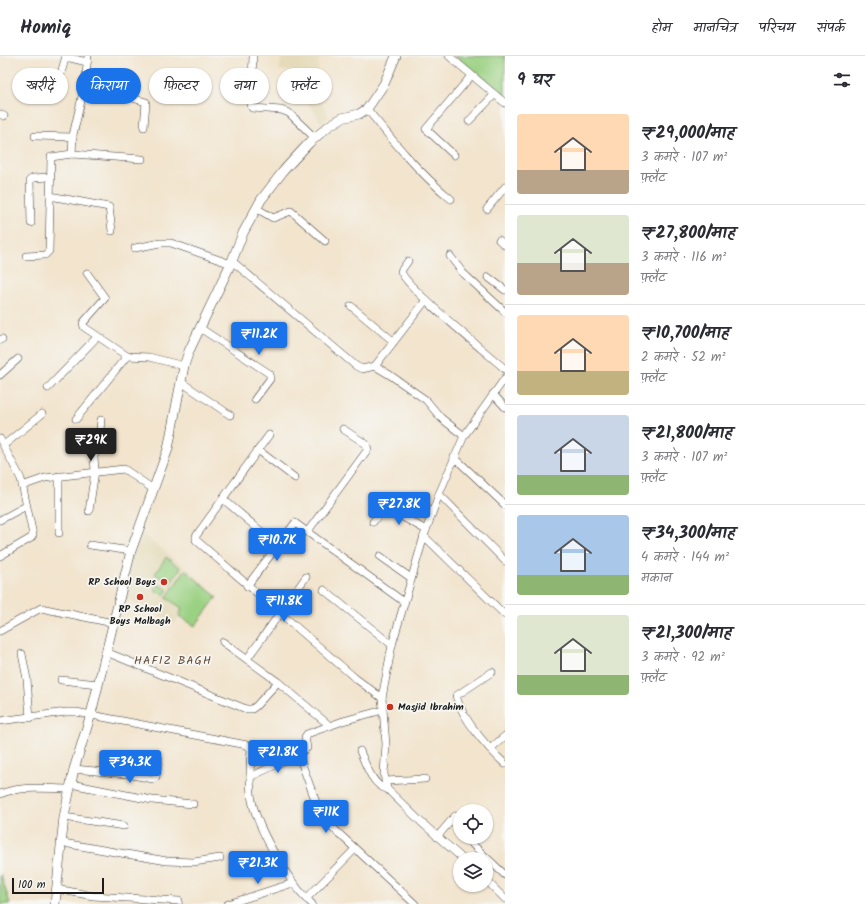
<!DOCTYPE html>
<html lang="hi">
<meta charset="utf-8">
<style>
:root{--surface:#fff;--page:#f7f7f7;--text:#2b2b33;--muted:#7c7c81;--line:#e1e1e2;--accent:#1a73e8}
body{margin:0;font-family:Kalam,"Playpen Sans Deva",sans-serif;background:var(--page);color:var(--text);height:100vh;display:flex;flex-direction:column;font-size:15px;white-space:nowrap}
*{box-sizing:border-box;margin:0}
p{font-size:13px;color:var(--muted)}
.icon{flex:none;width:22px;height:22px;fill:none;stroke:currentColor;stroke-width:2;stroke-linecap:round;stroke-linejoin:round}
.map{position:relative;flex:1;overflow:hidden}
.drawer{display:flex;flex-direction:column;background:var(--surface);width:360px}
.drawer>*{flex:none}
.hud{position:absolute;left:12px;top:12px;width:380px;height:36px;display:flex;gap:8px}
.buttons{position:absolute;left:453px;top:748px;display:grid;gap:8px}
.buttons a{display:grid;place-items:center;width:40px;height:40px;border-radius:50%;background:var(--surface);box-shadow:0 1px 3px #0004;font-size:20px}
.scale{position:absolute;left:12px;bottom:10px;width:92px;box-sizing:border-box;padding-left:4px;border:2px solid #1c1c1c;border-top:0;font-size:11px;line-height:14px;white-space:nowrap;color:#1c1c1c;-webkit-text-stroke:3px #f6f6f2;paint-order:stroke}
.price{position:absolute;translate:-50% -34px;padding:0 9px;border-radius:4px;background:var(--accent);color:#fff;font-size:13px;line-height:26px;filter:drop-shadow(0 1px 2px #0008)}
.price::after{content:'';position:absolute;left:50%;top:24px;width:12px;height:9px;margin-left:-6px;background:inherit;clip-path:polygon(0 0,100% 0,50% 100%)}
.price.on{background:#222;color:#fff}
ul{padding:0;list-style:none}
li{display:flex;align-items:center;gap:12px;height:100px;padding:0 12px}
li+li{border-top:1px solid var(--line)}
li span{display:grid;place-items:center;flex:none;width:112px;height:80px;border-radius:4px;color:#555}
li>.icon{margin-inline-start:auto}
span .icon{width:48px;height:48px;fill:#fffc;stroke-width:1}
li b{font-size:17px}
h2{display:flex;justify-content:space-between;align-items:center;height:48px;padding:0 12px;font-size:17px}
.chip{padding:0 14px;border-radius:18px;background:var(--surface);box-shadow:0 1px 3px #0004;font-size:14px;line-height:36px}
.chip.on{background:var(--accent);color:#fff}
header{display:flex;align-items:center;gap:24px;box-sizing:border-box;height:56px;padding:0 20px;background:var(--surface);border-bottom:1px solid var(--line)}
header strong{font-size:19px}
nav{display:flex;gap:22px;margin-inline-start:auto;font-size:14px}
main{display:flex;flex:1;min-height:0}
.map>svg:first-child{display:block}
.built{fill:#e5dbba}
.green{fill:#9bd183;stroke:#5c7650}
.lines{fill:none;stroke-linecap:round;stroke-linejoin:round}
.minor-casing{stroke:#3c3a37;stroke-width:8}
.tertiary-casing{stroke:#3c3a37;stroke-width:10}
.minor{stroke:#fff;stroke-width:7}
.tertiary{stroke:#fff;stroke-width:9}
.poi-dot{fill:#c8321e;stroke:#f6f6f2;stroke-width:1.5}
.labels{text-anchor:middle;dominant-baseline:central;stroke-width:3.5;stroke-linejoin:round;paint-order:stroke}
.poi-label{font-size:10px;font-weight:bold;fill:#1c1c1c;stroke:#f6f6f2;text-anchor:end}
.quarter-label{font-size:12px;letter-spacing:1px;fill:#644e3d;stroke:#f6f6f2}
</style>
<header>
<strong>Homiq</strong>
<nav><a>होम</a><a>मानचित्र</a><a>परिचय</a><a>संपर्क</a></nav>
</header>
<main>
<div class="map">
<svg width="505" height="848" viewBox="0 0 505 848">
<rect width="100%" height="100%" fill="#f6f6f2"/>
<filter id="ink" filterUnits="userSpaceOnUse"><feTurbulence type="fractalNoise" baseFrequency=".025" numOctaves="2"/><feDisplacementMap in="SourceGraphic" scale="8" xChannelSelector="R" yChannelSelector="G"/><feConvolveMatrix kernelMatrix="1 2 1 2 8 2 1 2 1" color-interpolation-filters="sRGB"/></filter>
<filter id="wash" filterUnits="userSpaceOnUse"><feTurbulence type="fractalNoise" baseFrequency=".012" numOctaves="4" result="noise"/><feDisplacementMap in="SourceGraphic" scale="16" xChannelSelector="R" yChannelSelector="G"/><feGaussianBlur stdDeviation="0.9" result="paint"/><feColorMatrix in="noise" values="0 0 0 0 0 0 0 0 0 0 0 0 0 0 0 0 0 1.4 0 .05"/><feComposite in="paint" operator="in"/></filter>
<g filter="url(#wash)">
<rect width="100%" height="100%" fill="#f2e4cd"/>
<g class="built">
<path d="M282,0L287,2V0H319L317,39L329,61L321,66L304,42L305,17L279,14Z"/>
<path d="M143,479L188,513L217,541L195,570L179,560L174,568L122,540L130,505Z"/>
</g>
<g class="green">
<path d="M454,0H505V41Z"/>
<path d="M166,501L181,512L170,527L155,518Z"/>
<path d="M185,514L217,541L195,570L179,560L182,552L166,542Z"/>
<path d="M158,528L168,534L164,539L154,534Z"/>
<path d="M0,819H1L10,848H0Z"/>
</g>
</g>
<g filter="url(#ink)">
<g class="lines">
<defs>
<g id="minor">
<path d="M253,0L251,49L252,52L281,54L289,57L315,82"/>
<path d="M449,0L505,47"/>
<path d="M66,1L87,6"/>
<path d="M85,28L146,46L144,71"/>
<path d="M55,38L66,0"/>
<path d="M367,53C393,85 419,117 451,143"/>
<path d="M0,58L4,60"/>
<path d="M469,65L494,39"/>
<path d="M35,80L73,81"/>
<path d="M72,98L73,79L85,28L88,0"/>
<path d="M454,99L426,73L471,20"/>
<path d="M50,140L109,151L112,175"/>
<path d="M256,152L273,162L291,155L325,185"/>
<path d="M487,153L505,131"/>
<path d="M31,167L30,124L33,122L50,121"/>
<path d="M499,184L505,189"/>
<path d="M135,192L160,187H171L231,208"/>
<path d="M26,200L45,199L49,195L51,101L72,98L142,103"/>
<path d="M450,200L463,217L505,256"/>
<path d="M232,205L356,310L362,313L375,310L390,319L426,344L441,362L464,380"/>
<path d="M408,205L401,215C404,230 488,298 505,313"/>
<path d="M87,217L105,242L83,267L84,271L127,300L149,301L184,310"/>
<path d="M488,221L505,234"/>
<path d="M351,250L393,285"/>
<path d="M200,272L270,318V323L255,343"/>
<path d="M0,284L2,283"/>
<path d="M375,310L426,244"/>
<path d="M0,319L18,303"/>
<path d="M181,326L230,359"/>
<path d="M48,332L96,282"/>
<path d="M493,338L505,351"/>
<path d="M76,363L127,300"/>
<path d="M269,379L196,480V484L355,622L382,642"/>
<path d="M0,383L21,423L33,479L31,482L0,500"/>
<path d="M4,389L42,358"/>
<path d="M258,394L295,422"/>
<path d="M454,401L505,449"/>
<path d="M59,420V477"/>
<path d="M22,430L45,422L124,413L153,433"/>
<path d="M439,438L505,505"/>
<path d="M223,443L277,489"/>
<path d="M89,455L95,415L94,401L99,385L101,364"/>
<path d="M0,464L26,450"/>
<path d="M373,466L385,451L426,474"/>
<path d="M308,475L368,393L366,388L343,373"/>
<path d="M424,480L505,559"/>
<path d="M90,489L131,495"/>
<path d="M380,500L411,522"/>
<path d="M247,530L295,467L404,546"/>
<path d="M324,534L392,589"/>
<path d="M0,575L41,552L113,567"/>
<path d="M223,586L278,626L330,670"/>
<path d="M106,596L246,653H252L256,650L278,626"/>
<path d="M22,598L27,623L30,662"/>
<path d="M247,603L306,521"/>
<path d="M492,616L456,640C463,664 487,691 505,708"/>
<path d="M61,624L98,628"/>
<path d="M383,654L343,665L307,678L305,681L307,692L300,697L299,700L317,749L333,772L415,848"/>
<path d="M0,665L66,656H76L247,689L251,693C250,711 249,728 252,745C259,776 289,827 312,848"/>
<path d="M490,693L505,680"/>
<path d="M360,695C365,707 373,731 387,733"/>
<path d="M74,713L127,718L153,723L156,721L159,703"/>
<path d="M250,721L299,698"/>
<path d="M385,725L425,723"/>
<path d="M71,728L152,744L193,748"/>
<path d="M0,738C21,729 48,733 70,733"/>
<path d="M64,761L124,770"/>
<path d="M437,781L455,760"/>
<path d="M63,787L167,805L194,806L220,802"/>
<path d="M471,787L505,819"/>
<path d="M463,803L421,766L387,733L384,718L386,688L382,642L392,589L424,480L439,438L464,380L505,322"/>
<path d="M486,824L505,843"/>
<path d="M57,833L93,840L179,845"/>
<path d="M306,843L355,793"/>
<path d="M228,848L293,827"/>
</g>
<path id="tertiary" d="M55,848L64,761L74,713L91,658L131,495L168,393L184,310L189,295L232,205L243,177L261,144L284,114L309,87L330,69L342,62L359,58L367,53L384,28L396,0"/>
</defs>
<use href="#minor" class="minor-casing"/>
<use href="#tertiary" class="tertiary-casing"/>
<use href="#minor" class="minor"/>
<use href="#tertiary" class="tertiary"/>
</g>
</g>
<g class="poi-dot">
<circle cx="164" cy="526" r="4"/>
<circle cx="140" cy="541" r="4"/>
<circle cx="390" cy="651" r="4"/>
</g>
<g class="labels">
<g class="poi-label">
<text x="156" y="526">RP School Boys</text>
<text x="140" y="553" text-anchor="middle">RP School<tspan x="140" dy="12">Boys Malbagh</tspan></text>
<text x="398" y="651" text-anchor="start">Masjid Ibrahim</text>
</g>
<g class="quarter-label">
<text x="173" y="604">HAFIZ BAGH</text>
</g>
</g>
</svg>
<div class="buttons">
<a><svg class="icon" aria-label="locate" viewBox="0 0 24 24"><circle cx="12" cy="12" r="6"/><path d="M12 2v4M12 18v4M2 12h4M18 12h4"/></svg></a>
<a><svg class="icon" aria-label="layers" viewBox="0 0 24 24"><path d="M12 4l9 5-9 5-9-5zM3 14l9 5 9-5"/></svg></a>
</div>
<div class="scale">100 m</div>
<b class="price" style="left:259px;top:300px">₹11.2K</b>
<b class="price on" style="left:91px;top:406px">₹29K</b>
<b class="price" style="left:399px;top:470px">₹27.8K</b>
<b class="price" style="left:277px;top:506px">₹10.7K</b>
<b class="price" style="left:284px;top:567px">₹11.8K</b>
<b class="price" style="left:278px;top:718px">₹21.8K</b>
<b class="price" style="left:130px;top:728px">₹34.3K</b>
<b class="price" style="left:326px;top:778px">₹11K</b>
<b class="price" style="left:258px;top:829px">₹21.3K</b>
<div class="hud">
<a class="chip">खरीदें</a>
<a class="chip on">किराया</a>
<a class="chip">फ़िल्टर</a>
<a class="chip">नया</a>
<a class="chip">फ़्लैट</a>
</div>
</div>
<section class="drawer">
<h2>9 घर<svg class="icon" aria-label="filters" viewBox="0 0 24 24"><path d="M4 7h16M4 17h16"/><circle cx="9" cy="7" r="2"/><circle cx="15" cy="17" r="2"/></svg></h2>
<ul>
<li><span style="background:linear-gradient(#ffd9b3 70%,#b9a48a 0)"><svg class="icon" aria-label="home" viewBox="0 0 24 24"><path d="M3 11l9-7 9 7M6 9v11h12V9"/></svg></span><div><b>₹29,000/माह</b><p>3 कमरे · 107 m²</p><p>फ़्लैट</p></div></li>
<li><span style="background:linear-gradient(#dfe7d0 60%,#b9a48a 0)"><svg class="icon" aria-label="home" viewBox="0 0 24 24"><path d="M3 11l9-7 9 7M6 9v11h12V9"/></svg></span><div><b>₹27,800/माह</b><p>3 कमरे · 116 m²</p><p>फ़्लैट</p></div></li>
<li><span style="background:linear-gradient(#ffd9b3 70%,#c2b280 0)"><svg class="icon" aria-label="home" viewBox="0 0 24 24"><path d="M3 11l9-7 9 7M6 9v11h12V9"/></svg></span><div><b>₹10,700/माह</b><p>2 कमरे · 52 m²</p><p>फ़्लैट</p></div></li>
<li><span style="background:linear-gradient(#c9d6e8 75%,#8fb573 0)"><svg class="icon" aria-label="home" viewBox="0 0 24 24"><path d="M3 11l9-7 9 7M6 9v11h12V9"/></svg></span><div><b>₹21,800/माह</b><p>3 कमरे · 107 m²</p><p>फ़्लैट</p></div></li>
<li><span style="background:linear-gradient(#a9c7e8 75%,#8fb573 0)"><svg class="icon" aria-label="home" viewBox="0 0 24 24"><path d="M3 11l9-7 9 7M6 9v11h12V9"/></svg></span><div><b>₹34,300/माह</b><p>4 कमरे · 144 m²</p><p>मकान</p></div></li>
<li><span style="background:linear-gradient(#dfe7d0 75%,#8fb573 0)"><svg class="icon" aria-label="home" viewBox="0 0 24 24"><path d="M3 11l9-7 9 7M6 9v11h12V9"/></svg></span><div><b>₹21,300/माह</b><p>3 कमरे · 92 m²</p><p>फ़्लैट</p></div></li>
</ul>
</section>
</main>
